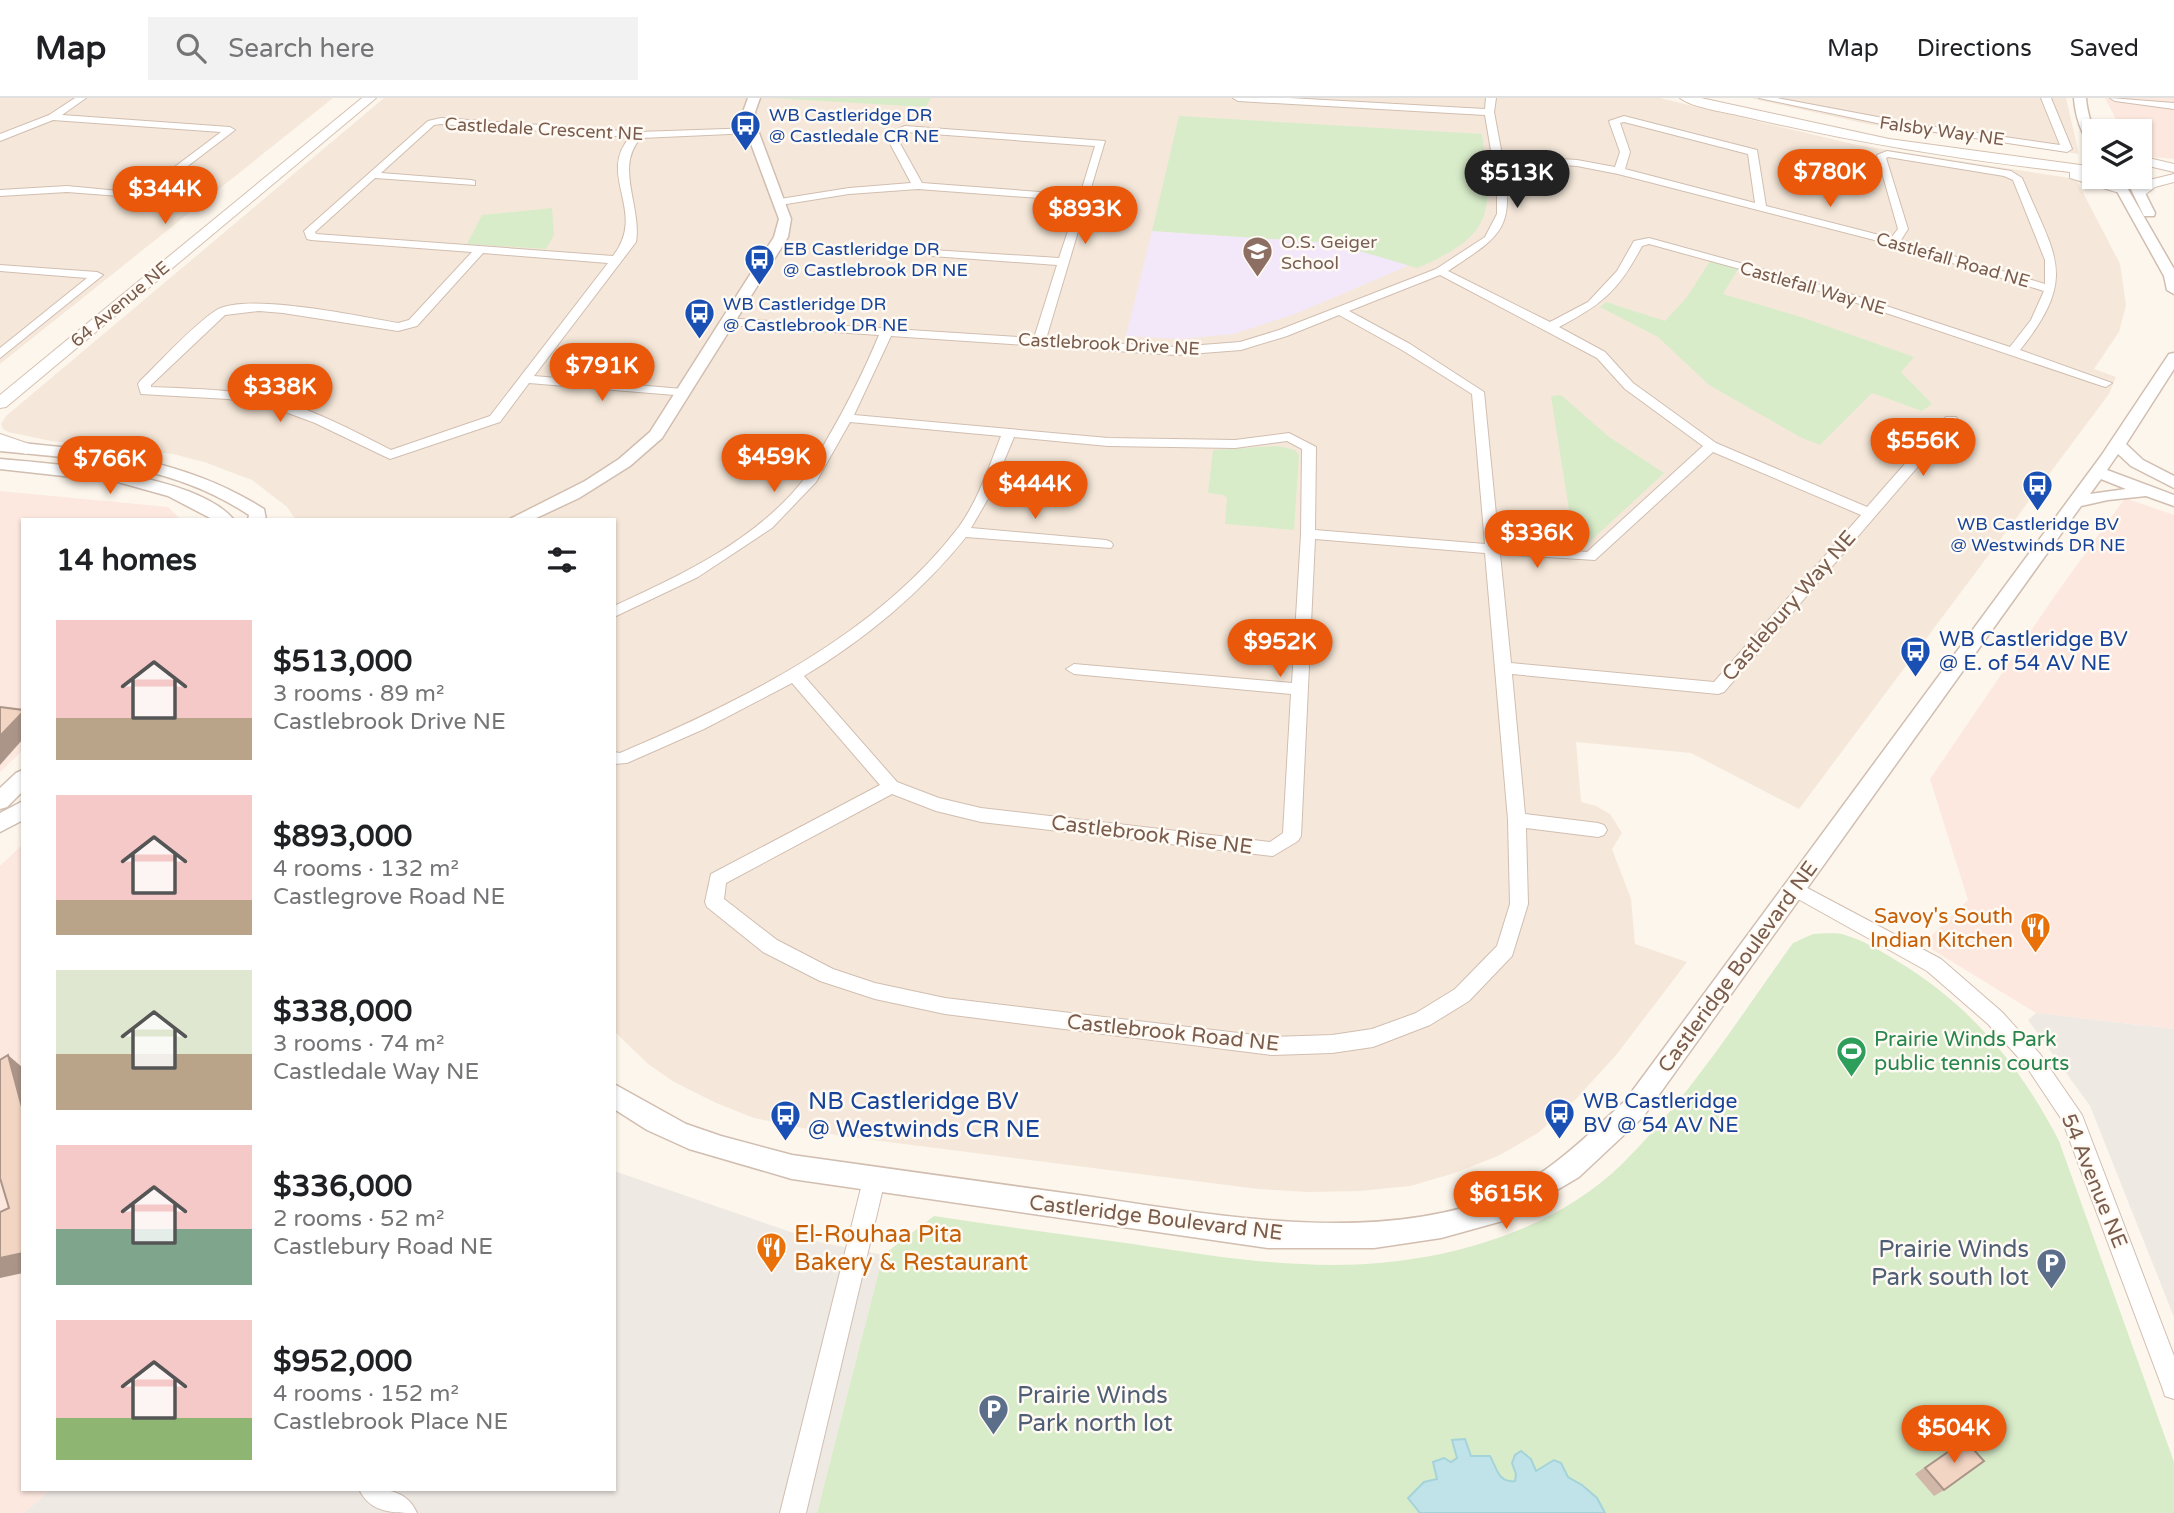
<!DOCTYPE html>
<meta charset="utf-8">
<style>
:root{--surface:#fff;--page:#f2f2f2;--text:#202124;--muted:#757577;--line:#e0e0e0;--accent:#ea580c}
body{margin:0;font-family:"Varela Round",sans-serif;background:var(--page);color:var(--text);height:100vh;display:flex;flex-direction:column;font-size:26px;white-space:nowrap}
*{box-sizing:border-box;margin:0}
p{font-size:23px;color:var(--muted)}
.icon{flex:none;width:38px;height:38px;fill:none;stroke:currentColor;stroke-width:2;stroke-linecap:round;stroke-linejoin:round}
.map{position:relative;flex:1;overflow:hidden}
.details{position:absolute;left:21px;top:420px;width:595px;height:973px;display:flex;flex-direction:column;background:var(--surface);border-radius:0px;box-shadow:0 2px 5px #0004}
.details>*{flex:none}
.controls{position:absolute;left:2082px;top:21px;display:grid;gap:14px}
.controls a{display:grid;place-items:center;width:70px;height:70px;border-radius:0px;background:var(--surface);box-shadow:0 2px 5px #0004;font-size:35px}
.price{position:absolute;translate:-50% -60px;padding:0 16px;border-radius:24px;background:var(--accent);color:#fff;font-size:23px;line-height:46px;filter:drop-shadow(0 2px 4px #0008)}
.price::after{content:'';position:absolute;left:50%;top:42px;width:21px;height:16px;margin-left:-10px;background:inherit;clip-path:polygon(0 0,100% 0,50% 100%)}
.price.on{background:#222;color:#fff}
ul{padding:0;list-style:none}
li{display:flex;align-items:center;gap:21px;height:175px;padding:0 35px}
li span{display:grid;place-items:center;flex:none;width:196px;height:140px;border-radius:0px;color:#555}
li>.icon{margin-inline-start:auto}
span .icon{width:84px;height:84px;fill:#fffc;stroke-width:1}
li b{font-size:30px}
h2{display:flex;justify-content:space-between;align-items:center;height:84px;padding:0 35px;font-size:30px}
header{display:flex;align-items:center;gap:42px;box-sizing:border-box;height:98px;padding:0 35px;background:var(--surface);border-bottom:2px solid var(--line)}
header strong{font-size:33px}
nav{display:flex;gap:38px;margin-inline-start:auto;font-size:24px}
.search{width:490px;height:63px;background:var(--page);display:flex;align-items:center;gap:18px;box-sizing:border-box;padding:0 24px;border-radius:0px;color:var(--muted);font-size:26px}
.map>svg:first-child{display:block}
.residential{fill:#f5e8da}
.commercial{fill:#fde8e0}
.industrial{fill:#efe9e4}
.education{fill:#f3e8fa}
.green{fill:#d8ecc9}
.water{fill:#bfe3e8;stroke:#a5d3da;stroke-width:2}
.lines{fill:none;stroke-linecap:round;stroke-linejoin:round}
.minor-casing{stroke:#d1beb0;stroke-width:2}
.tertiary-casing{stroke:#d1beb0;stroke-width:3}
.secondary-casing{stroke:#d6c0b0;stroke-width:2}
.minor{fill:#fff;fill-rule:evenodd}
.tertiary{fill:#fff;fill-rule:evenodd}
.secondary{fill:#fff;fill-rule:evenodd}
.wall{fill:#d1b7a8}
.shaded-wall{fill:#aa9588}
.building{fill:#f3d5c3;stroke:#aa9588;stroke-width:2}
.labels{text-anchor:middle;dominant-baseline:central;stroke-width:5;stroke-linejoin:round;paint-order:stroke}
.far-transit-label{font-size:18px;fill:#164399;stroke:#fffaf3;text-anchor:start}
.far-street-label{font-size:18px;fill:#7a5c4d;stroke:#fffaf3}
.far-education-label{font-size:18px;fill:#785e54;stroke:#fffaf3;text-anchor:start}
.street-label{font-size:21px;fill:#7a5c4d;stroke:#fffaf3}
.transit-label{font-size:21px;fill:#164399;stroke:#fffaf3;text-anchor:start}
.food-label{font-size:21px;fill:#c56008;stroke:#fffaf3;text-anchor:end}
.leisure-label{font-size:21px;fill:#27864d;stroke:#fffaf3;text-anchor:start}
.near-transit-label{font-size:24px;fill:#164399;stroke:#fffaf3;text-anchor:start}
.near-food-label{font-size:24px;fill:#c56008;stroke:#fffaf3;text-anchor:start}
.near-service-label{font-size:24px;fill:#4e5e75;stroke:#fffaf3;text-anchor:end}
</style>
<header>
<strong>Map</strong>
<div class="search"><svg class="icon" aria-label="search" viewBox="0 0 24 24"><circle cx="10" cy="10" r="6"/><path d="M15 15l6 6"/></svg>Search here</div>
<nav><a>Map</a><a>Directions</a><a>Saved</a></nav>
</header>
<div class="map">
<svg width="2174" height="1415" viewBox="0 0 2174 1415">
<rect width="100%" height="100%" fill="#fdf6ec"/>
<g class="residential">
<path d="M0,0H333L0,266Z"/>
<path d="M384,0H1660L1857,47L2076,81L2120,166L2126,207L2119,234L2094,271L2116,279L2109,296L1799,711L1691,655L1576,644L1581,704L1596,708L1610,716L1622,735L1612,751L1631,801L1635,846L1687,864L1617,956L1576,1001L1538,1035L1500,1057L1455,1075L1410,1088L1360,1093L1308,1094L1258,1091L841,1038L754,1020L716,1005L674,984L648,966L614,933V422H296L287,409L252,382L204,364L173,356L51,343L8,334L3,331L1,326L6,318Z"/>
<path d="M1750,0H2066L2079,56L1867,26Z"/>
</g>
<g class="commercial">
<path d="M2105,0H2174V61L2140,58V33H2122Z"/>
<path d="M0,393L168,409L181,422H23V652L0,674Z"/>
<path d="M2125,400L2174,417V931L2036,915L1923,846L1968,802L1930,681L2056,496Z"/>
<path d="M23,746V1391H51L24,1415H0V768Z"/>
</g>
<g class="industrial">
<path d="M2036,915L2174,931V1219L2090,1008L2028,922Z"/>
<path d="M614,1073L820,1144L883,1157L817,1415H24L51,1391H614Z"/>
</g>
<path class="education" d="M1152,133L1333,145L1410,167L1295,216L1233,236L1181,241L1126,238Z"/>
<g class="green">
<path d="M771,0H931L926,9Z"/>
<path d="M1179,18L1482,36C1492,113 1497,136 1417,170L1333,145L1152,133Z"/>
<path d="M552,110L554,137L546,151L467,146L482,117Z"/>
<path d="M1710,163L1738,171L1723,196L1801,219L1914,259L1901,274L1932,306L1922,313L1872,295L1820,347L1800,339L1709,287L1658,239L1600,209L1606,204L1665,223L1687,199Z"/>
<path d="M1561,297L1609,339L1664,375L1584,449L1575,450L1551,298Z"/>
<path d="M1278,348L1295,352L1299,357L1294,432L1225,426L1227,401L1224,397L1208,395L1213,352Z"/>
<path d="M1813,836C1823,836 1835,834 1845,837C1863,842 1881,853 1897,863C1971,907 2020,968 2059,1043L2174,1364V1415H817L883,1157L934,1118C1000,1128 1066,1137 1133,1146C1199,1156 1266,1167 1333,1167C1434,1167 1548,1138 1622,1066C1688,1001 1739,920 1793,845Z"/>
</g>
<path class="water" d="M1465,1341L1471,1358H1490C1497,1370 1498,1385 1515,1383L1516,1376L1512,1365L1515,1357L1521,1353L1531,1361L1536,1373L1554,1362L1561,1365L1568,1379L1582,1387L1597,1400L1605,1415H1420L1408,1400L1424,1384L1437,1381L1433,1364L1444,1360L1451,1364L1457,1360L1452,1342Z"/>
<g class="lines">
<defs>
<g id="minor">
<path d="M75,0H86L62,17L230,29L235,32L146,100L67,94L0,98V92L67,88L140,95L221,34L53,22L0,43V36L49,17Z"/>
<path d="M1233,0H1289L1485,11L1486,0H1496L1494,14L1502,57L1577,62L1615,69L1620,54L1609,23L1624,18L1757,52L1766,108L1891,140L1898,131L1877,57L1887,53L2011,73L2022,80C2055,159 2079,178 2020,252L2112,285L2106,289L2102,288L1827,195L1649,146L1642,148C1619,192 1603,206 1559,229L1605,254L1633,285L1716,345L1867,409L1946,319H1956L1958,322L1724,594L1718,596L1512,576L1525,716L1598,725L1604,727L1607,732L1604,737L1598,739L1526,730L1528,806L1512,858L1469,903L1430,927L1373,949L1332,955L1272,957L945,916L875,901L820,883L763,854L707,809L705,804L711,776L880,687L792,585L704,631L627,665L614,666V654L620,655C742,603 875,538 958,430C978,403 989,369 1001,338L850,324L816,384L772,430L698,479L614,519V508C683,476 757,442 805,380C813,369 819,355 826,343C846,309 864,273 879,237L728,227L724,226V220L1034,240L1057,167L932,158L926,155L932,152L1059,160L1078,103L918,91L849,96L780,107L775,104L780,101L849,90L911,85L887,40L892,33L905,28L1105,43L1046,241L1176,249L1240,244L1279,232L1436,171L1485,139L1497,116V88L1485,17L1238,3ZM1624,24L1748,56L1755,105L1625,71L1630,54L1620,25ZM906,34L1095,48L1080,97L922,85L897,40ZM1888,59L2004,78L2013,82L2045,162V186L1901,142L1908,131L1886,60ZM1503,63L1577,68L1618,76L1890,146L2044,193L2031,222L2010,249L1835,191L1649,140L1634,143L1617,173L1588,204L1550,224L1448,173C1502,137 1515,132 1503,63ZM1440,177L1597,260L1625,291L1703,348L1587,454L1499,447L1484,294L1410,246L1349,213ZM1339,217L1402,252L1472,296L1485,446L1315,432L1316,349L1289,335L1235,342L1108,340L854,317L891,238L1176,257L1241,252L1287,238ZM1014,339L1108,348L1235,350L1287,343L1302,351L1301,436L1292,585L1074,566L1066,571L1074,576L1291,596L1283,735L1270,744L981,710L939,700L897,684L804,578C864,542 922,494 966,439L1111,450L1113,447L1111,444L1106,442L971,430L989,399ZM1713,354L1861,417L1714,584L1511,565L1500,456L1595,462ZM1315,441L1485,455L1508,722L1510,806L1497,848L1455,891L1416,915L1372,931L1332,937L1272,939L945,900L875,885L833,871L777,842L724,801L726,785L892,696L936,713L981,724L1273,758L1298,743L1301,738Z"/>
<path d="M1759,0H1777L1915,26L2060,47L2041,0H2051L2072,51L2067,54L1877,25Z"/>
<path d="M2110,0L2174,5V11L2115,3Z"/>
<path d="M441,20L638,34L755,30L757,32L752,35L641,40C614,68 642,109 636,144L534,278L682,291L687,292V298L529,285L500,324L390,361L315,325L272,309L228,301L141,296L138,286L140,283C162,262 190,230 215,213C244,193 361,219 398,225L409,222L472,154L311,142L307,141L304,133L428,23ZM441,26L630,39C596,78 648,113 613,158L316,136L315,134L375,80L475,87V83L471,82L381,75L434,27ZM483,155L608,165L490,318L391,352C356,334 320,315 281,303C239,291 195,291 151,289V287L225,217L259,213L283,215L398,233L417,228Z"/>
<path d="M0,167L97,174L103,177L0,260V250L87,180L0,173Z"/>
<path d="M1796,784L1941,861L2002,914L2040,956L2082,1017L2174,1258V1301L2165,1298L2162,1289L2062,1022L2026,968L1988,926L1927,873L1789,796L1787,791L1789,786Z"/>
<path d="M874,1072L882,1075L885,1082L806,1415H780L863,1082L866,1075Z"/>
<path d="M359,1391C383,1391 406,1390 417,1415C393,1415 370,1415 359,1391Z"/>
</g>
<g id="tertiary">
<path d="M748,0H760L755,14L756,27L791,121L788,139L662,340L630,368L579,400L532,422H508L585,383L619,361L650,334L774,139L779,121L744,27L743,14Z"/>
<path d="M2074,0H2086C2087,18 2095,31 2095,49C2081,41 2075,15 2074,0Z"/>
<path d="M2109,79H2121L2174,171V196L2167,192L2164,178Z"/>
<path d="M2125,79H2137L2155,115L2154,118H2144Z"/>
<path d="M2174,255V271L2126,346L2143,362L2174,378V390L2131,368L2118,356L2107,372L2174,397V408L2146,398L2108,402L2081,408L1643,1019L1579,1079L1506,1122L1441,1140L1374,1150H1268L792,1081L689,1051L647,1032L614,1011V986L686,1026L721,1038L792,1057C890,1071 988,1085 1086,1098C1215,1117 1373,1148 1499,1098C1545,1080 1589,1036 1625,1003L2101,358L2169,256ZM2101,381L2126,391L2090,396Z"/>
<path d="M0,343C95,352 182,359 264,411L266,422H248L249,417C174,367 88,361 0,353Z"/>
<path d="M0,361C57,366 197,376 234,422H214L168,398L118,384L0,371Z"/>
<path d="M23,672V693L7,709L0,711V690L16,675Z"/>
<path d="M23,703V722L0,734V715Z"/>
</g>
<g id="secondary">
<path d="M362,0H376L6,309L0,310V297Z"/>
<path d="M1680,0H1701L1889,41L2095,69V77L2086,76L2128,91L2126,94H2116L2070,80V74C1961,62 1853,44 1746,19C1730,15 1692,10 1680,0Z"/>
<path d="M2140,58L2174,66V74L2140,66Z"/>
<path d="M2174,76V84L2155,89L2142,99L2135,95L2145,83Z"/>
<path d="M0,336L32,347L35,351L26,356L0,347Z"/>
</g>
</defs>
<use href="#minor" class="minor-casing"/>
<use href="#tertiary" class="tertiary-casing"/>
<use href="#secondary" class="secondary-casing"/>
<use href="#minor" class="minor"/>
<use href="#tertiary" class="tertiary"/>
<use href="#secondary" class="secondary"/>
</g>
<path class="wall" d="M1965,1342L1944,1392L1934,1398L1915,1376Z"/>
<g class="shaded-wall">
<path d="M23,614V641L0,667V638Z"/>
<path d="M8,957L23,970V1013Z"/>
<path d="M23,1155V1175L0,1180V1160Z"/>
</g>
<g class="building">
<path d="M0,609L23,612V614L0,638Z"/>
<path d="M8,957L23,1013V1155L0,1160V1114L9,1110L0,1080V962Z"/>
<path d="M1965,1342L1984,1363L1944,1392L1925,1370Z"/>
</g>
<defs>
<symbol id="bus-pin" viewBox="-11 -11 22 30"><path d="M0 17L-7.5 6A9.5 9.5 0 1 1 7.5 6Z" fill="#1a4fb4" stroke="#fffaf3"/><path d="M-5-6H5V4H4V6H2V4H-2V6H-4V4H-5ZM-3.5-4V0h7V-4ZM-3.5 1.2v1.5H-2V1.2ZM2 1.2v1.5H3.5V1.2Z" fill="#fff"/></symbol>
<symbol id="school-pin" viewBox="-11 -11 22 30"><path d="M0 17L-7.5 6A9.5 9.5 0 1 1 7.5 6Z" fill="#8d6e63" stroke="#fffaf3"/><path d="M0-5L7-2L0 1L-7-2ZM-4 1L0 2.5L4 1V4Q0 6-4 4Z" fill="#fff"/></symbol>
<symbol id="restaurant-pin" viewBox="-11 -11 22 30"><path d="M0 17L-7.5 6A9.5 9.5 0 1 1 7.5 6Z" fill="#e8710a" stroke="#fffaf3"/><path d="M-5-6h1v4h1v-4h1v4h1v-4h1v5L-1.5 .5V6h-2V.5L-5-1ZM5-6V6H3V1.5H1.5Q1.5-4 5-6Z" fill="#fff"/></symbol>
<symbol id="stadium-pin" viewBox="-11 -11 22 30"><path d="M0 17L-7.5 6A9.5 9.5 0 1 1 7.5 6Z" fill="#2e9e5b" stroke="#fffaf3"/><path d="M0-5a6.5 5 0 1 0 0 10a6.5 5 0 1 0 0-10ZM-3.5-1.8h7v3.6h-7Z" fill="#fff"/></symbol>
<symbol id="parking-pin" viewBox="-11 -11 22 30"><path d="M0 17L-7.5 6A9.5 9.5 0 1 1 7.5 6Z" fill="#5c6f8a" stroke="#fffaf3"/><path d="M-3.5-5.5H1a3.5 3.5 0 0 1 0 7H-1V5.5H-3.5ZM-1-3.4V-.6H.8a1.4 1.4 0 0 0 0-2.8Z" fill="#fff"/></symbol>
</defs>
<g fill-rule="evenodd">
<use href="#bus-pin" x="728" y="10" width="35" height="47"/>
<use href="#school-pin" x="1240" y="136" width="35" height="47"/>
<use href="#bus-pin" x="742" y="144" width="35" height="47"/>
<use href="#bus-pin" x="682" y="198" width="35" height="47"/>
<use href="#bus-pin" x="2020" y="370" width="35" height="47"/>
<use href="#bus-pin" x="1898" y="536" width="35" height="47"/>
<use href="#restaurant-pin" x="2018" y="812" width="35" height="47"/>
<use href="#stadium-pin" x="1834" y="936" width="35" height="47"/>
<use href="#bus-pin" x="1542" y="998" width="35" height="47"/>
<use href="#bus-pin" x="768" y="1000" width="35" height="47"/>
<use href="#restaurant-pin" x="754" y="1132" width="35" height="47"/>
<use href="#parking-pin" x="2034" y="1148" width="35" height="47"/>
<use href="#parking-pin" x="976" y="1294" width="35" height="47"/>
</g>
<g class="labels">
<g class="far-transit-label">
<text x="769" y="17">WB Castleridge DR<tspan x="769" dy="21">@ Castledale CR NE</tspan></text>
<text x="783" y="151">EB Castleridge DR<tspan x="783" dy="21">@ Castlebrook DR NE</tspan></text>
<text x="723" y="206">WB Castleridge DR<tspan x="723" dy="21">@ Castlebrook DR NE</tspan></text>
<text x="2038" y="426" text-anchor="middle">WB Castleridge BV<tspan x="2038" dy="21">@ Westwinds DR NE</tspan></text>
</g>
<g class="far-street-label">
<text transform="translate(544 31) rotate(3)">Castledale Crescent NE</text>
<text transform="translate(1942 33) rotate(8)">Falsby Way NE</text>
<text transform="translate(1953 162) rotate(16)">Castlefall Road NE</text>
<text transform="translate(1813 190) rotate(16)">Castlefall Way NE</text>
<text transform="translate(120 206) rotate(-40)">64 Avenue NE</text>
<text transform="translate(1109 246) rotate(3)">Castlebrook Drive NE</text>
</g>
<g class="far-education-label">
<text x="1281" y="144">O.S. Geiger<tspan x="1281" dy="21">School</tspan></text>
</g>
<g class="street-label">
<text transform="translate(1789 508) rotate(-49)">Castlebury Way NE</text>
<text transform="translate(1152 737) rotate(7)">Castlebrook Rise NE</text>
<text transform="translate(1738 869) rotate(-54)">Castleridge Boulevard NE</text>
<text transform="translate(1173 935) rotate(6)">Castlebrook Road NE</text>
<text transform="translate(2094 1083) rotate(68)">54 Avenue NE</text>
<text transform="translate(1156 1120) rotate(7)">Castleridge Boulevard NE</text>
</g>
<g class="transit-label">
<text x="1939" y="541">WB Castleridge BV<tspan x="1939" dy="24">@ E. of 54 AV NE</tspan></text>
<text x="1583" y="1003">WB Castleridge<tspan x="1583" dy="24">BV @ 54 AV NE</tspan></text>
</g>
<g class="food-label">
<text x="2013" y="818">Savoy's South<tspan x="2013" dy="24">Indian Kitchen</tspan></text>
</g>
<g class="leisure-label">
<text x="1874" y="941">Prairie Winds Park<tspan x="1874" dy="24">public tennis courts</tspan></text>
</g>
<g class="near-transit-label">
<text x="808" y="1003">NB Castleridge BV<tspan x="808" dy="28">@ Westwinds CR NE</tspan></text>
</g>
<g class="near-food-label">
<text x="794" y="1136">El-Rouhaa Pita<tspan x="794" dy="28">Bakery &amp; Restaurant</tspan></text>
</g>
<g class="near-service-label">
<text x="2029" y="1151">Prairie Winds<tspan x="2029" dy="28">Park south lot</tspan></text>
<text x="1017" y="1297" text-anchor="start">Prairie Winds<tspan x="1017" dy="28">Park north lot</tspan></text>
</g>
</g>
</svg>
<div class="controls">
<a><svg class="icon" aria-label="layers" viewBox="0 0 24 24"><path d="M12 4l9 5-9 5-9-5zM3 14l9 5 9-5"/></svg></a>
</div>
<b class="price" style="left:1830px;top:111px">$780K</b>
<b class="price on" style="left:1517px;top:112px">$513K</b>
<b class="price" style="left:165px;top:128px">$344K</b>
<b class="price" style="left:1085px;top:148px">$893K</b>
<b class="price" style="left:602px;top:305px">$791K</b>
<b class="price" style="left:280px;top:326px">$338K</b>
<b class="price" style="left:1923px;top:380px">$556K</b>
<b class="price" style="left:774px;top:396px">$459K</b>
<b class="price" style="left:110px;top:398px">$766K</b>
<b class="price" style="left:1035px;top:423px">$444K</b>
<b class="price" style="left:1537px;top:472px">$336K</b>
<b class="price" style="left:1280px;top:581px">$952K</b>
<b class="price" style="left:1506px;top:1133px">$615K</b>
<b class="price" style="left:1954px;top:1367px">$504K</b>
<section class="details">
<h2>14 homes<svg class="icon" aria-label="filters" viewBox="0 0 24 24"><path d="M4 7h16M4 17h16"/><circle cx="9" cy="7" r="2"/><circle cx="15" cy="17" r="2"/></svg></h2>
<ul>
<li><span style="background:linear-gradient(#f6c9c9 70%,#b9a48a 0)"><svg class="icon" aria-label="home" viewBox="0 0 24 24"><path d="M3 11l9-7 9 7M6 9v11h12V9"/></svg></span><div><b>$513,000</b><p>3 rooms · 89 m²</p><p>Castlebrook Drive NE</p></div></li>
<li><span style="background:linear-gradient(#f6c9c9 75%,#b9a48a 0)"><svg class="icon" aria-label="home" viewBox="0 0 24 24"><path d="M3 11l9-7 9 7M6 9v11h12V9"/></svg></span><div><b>$893,000</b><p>4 rooms · 132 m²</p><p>Castlegrove Road NE</p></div></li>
<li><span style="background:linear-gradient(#dfe7d0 60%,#b9a48a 0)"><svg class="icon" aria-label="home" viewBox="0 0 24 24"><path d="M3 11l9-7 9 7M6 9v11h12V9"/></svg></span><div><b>$338,000</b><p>3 rooms · 74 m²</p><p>Castledale Way NE</p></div></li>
<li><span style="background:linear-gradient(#f6c9c9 60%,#7fa58c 0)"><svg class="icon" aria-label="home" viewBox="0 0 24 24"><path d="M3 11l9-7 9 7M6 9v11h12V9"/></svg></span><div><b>$336,000</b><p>2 rooms · 52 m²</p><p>Castlebury Road NE</p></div></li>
<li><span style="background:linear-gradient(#f6c9c9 70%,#8fb573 0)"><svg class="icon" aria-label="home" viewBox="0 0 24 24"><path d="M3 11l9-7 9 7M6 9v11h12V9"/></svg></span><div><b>$952,000</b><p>4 rooms · 152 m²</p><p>Castlebrook Place NE</p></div></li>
</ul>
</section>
</div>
